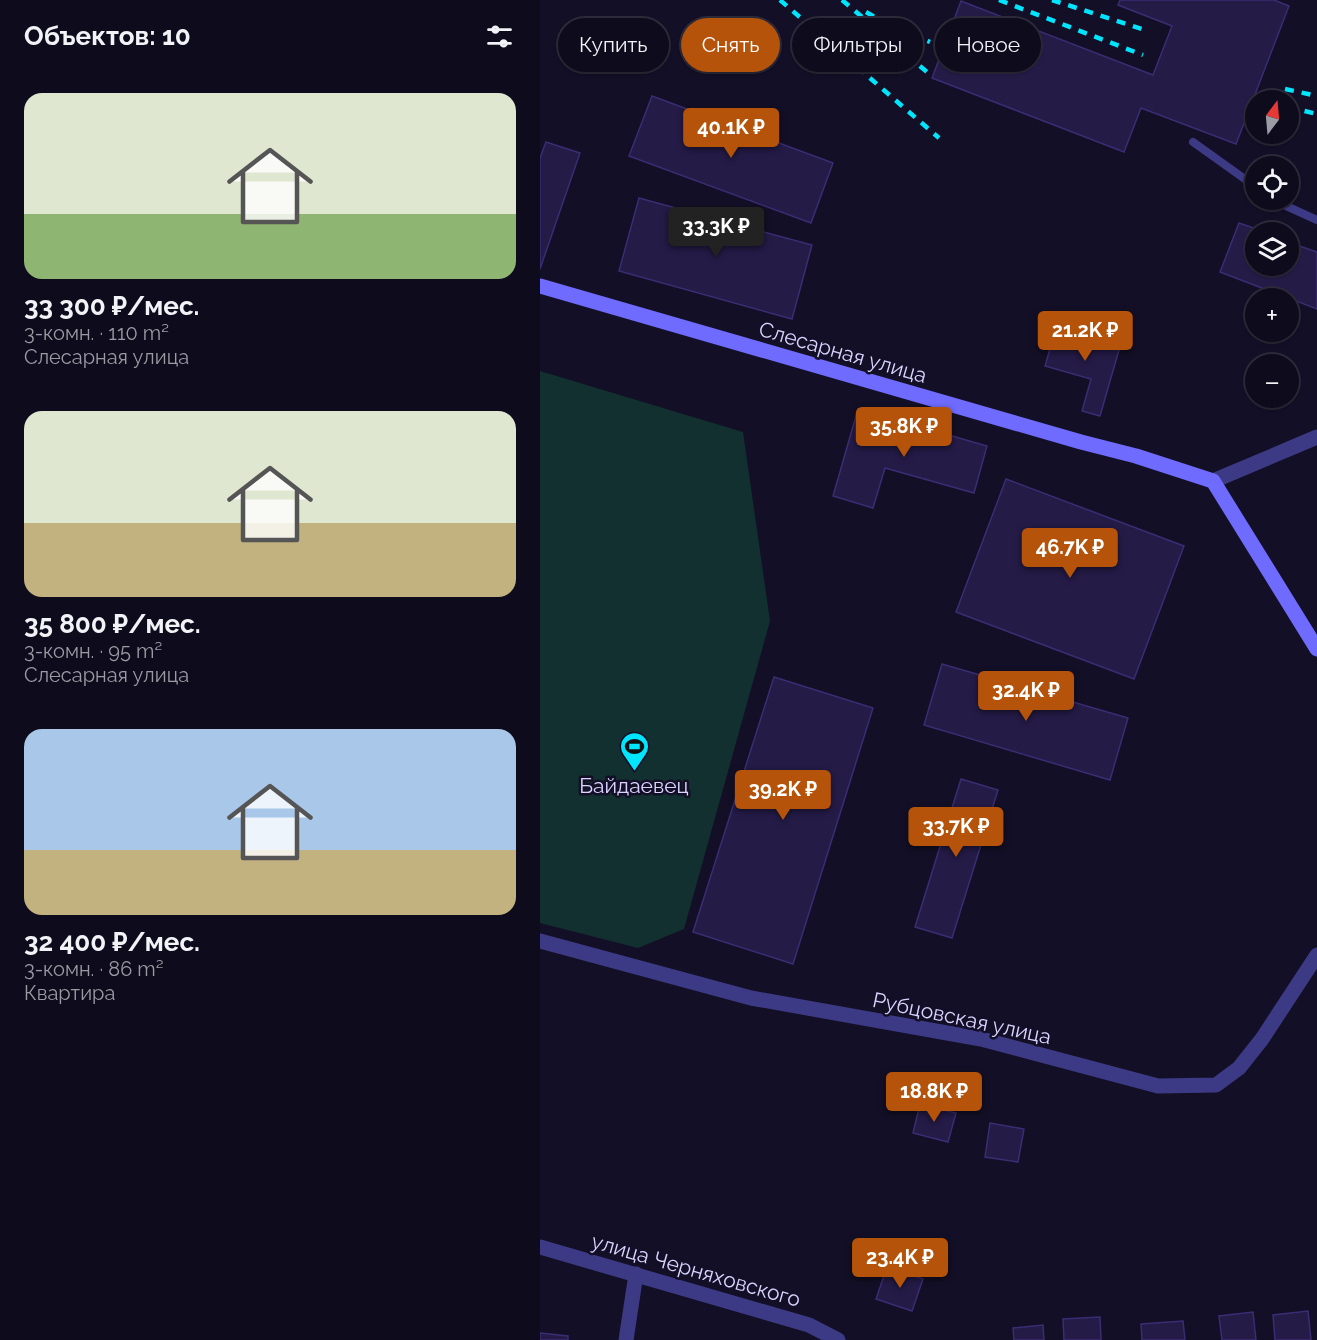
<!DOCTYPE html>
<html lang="ru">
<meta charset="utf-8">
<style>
:root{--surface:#0e0b1c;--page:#171425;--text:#f1f3f6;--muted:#9b9ba3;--line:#2e2b3b;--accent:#b45309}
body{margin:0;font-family:Raleway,sans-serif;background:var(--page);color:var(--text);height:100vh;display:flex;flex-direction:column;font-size:22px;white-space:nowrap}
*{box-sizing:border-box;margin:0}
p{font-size:20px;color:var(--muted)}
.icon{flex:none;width:33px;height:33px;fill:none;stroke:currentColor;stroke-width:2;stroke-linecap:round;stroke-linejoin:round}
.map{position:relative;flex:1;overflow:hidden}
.drawer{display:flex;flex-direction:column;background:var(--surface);width:540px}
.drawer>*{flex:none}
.banner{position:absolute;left:18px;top:18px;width:570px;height:54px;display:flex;gap:12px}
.needle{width:39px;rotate:16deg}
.fabs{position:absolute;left:705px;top:90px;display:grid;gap:12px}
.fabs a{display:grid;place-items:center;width:54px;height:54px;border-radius:50%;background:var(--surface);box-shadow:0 2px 4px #0004,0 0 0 2px var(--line);font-size:30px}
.price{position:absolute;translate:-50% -51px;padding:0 14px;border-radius:6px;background:var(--accent);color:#fff;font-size:20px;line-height:39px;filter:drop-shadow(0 2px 3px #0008)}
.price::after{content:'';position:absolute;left:50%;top:36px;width:18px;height:14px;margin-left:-9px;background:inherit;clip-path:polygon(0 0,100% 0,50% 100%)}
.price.selected{background:#222;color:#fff}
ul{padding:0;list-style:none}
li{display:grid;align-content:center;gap:12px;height:318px;padding:0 24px}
li span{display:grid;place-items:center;height:186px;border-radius:18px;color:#555}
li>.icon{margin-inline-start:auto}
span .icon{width:108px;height:108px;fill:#fffc;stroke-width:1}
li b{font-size:26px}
h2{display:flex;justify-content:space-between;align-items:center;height:72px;padding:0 24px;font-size:26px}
.chip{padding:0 21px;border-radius:27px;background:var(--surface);box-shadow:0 2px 4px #0004,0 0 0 2px var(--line);font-size:21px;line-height:54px}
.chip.selected{background:var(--accent);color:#fff}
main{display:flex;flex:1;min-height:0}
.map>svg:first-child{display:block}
.green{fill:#12302f}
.building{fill:#241b47;stroke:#3b2d73;stroke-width:1.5}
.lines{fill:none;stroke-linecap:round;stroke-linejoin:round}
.lane{stroke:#3d3a85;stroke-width:8}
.street{stroke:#3d3a85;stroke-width:15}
.secondary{stroke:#6f6bff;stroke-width:15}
.rail{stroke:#00e5ff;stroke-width:4.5;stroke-dasharray:9 8;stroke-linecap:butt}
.labels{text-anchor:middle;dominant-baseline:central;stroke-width:5;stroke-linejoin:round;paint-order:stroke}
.street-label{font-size:21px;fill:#d9d4ff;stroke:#130f26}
.poi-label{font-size:21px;fill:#d9d4ff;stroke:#130f26}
</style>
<main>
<section class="drawer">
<h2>Объектов: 10<svg class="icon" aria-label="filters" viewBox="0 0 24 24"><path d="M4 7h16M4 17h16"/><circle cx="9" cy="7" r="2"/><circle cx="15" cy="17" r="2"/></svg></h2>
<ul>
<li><span style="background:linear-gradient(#dfe7d0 65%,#8fb573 0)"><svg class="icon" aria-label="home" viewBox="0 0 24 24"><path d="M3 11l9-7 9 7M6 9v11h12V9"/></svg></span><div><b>33 300 ₽/мес.</b><p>3-комн. · 110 m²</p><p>Слесарная улица</p></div></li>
<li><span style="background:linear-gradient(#dfe7d0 60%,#c2b280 0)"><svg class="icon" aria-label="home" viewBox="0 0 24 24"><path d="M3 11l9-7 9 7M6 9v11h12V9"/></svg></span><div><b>35 800 ₽/мес.</b><p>3-комн. · 95 m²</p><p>Слесарная улица</p></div></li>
<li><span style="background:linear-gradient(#a9c7e8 65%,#c2b280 0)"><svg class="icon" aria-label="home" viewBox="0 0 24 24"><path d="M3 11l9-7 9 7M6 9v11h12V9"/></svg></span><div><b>32 400 ₽/мес.</b><p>3-комн. · 86 m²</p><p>Квартира</p></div></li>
</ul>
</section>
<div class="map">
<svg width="777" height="1340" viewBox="0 0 777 1340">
<rect width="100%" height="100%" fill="#130f26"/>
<path class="green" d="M0,371L203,432L230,621L144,929L98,948L0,923Z"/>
<g class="building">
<path d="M580,0H734L749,6L696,144L601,108L584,152L392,78L421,1L613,75L632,26L578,5Z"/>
<path d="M112,96L293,163L271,223L89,156Z"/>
<path d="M6,142L40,153L0,269V158Z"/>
<path d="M99,198L272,245L252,319L79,271Z"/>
<path d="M699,223L725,232H716V266H748V242L777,252V309L680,272Z"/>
<path d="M517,325L581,343L560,416L542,411L551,379L505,366Z"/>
<path d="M318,409L447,446L434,493L345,468L333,508L293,496Z"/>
<path d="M466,479L644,546L594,679L416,612Z"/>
<path d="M402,664L588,718L570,780L384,725Z"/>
<path d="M234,677L333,708L253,964L153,932Z"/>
<path d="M421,779L458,790L412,938L375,927Z"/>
<path d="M380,1104L416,1113L408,1142L373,1133Z"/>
<path d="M450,1123L484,1129L478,1162L445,1157Z"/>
<path d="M347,1267L383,1279L372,1311L336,1299Z"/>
<path d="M768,1311L771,1340H735L733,1315Z"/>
<path d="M713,1312L716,1340H682L679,1316Z"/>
<path d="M560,1317L561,1340H524L523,1319Z"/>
<path d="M643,1321L645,1340H602L601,1324Z"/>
<path d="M503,1325L504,1340H474L473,1328Z"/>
<path d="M0,1333L28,1336V1340H0Z"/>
</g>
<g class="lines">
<g class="lane">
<path d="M653,142L716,187"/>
<path d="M733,200L777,220"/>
</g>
<g class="street">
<path d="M673,481L777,437"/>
<path d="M0,941L211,998L441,1039L618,1086L676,1085L699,1068L722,1039L777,955"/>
<path d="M0,1247L269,1325L298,1340"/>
<path d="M86,1340L96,1274"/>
</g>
<path class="secondary" d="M0,286L541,442L596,456L673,481L777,649"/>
<g class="rail">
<path d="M240,0L399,138"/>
<path d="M302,0L387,72"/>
<path d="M459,0L603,55"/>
<path d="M512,0L608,31"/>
<path d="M326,12L340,20L390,42"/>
<path d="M745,89L777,96"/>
<path d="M722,100H723"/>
<path d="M748,107L777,114"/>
</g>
</g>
<defs>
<symbol id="stadium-pin" viewBox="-11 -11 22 30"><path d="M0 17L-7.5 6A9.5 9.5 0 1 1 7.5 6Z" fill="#00e5ff" stroke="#130f26"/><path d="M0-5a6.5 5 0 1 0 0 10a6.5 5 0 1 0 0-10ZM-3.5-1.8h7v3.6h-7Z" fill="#111"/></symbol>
</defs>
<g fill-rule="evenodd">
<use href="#stadium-pin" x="78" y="730" width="33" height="45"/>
</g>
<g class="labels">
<g class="street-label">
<text transform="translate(303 352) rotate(16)">Слесарная улица</text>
<text transform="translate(422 1018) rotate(12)">Рубцовская улица</text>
<text transform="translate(156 1270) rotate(16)">улица Черняховского</text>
</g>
<g class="poi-label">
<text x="94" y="785">Байдаевец</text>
</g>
</g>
</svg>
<div class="fabs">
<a><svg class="needle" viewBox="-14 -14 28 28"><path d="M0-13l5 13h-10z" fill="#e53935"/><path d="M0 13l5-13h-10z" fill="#9b9ba3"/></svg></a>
<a><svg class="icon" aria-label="locate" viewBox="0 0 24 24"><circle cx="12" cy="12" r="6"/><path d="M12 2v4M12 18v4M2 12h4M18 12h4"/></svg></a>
<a><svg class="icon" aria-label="layers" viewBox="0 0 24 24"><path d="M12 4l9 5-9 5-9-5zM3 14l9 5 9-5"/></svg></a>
<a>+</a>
<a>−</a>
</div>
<b class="price" style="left:191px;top:159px">40.1K ₽</b>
<b class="price selected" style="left:176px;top:258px">33.3K ₽</b>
<b class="price" style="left:545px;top:362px">21.2K ₽</b>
<b class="price" style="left:364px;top:458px">35.8K ₽</b>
<b class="price" style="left:530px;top:579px">46.7K ₽</b>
<b class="price" style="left:486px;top:722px">32.4K ₽</b>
<b class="price" style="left:243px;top:821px">39.2K ₽</b>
<b class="price" style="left:416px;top:858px">33.7K ₽</b>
<b class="price" style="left:394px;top:1123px">18.8K ₽</b>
<b class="price" style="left:360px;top:1289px">23.4K ₽</b>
<div class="banner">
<a class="chip">Купить</a>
<a class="chip selected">Снять</a>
<a class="chip">Фильтры</a>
<a class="chip">Новое</a>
</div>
</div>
</main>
